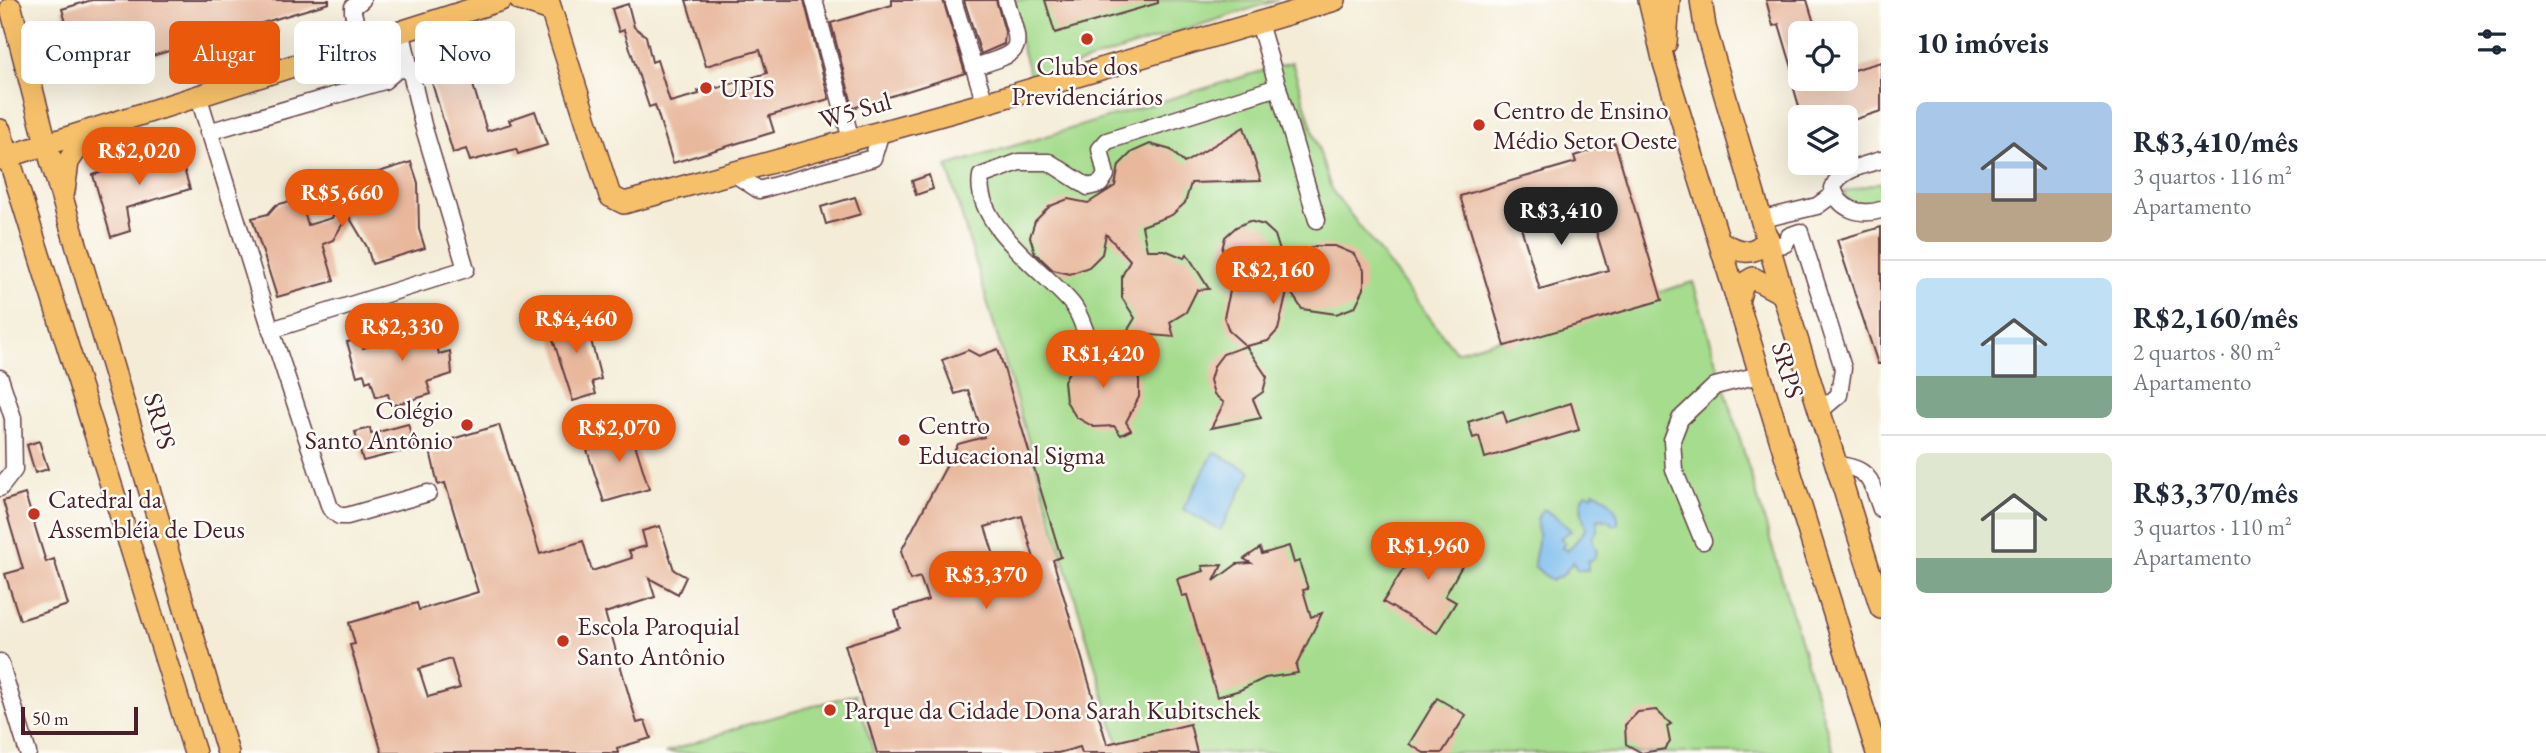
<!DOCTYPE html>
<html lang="pt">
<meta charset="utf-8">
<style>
:root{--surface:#fff;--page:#f2f2f3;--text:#1f2937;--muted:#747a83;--line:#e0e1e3;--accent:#ea580c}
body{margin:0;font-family:"EB Garamond",serif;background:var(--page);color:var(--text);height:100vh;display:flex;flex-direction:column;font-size:26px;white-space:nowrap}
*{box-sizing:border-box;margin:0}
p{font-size:23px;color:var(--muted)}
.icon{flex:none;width:38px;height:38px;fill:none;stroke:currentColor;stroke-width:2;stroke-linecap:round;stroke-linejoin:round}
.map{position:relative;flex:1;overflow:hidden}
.drawer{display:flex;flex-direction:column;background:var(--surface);width:665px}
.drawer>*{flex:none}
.top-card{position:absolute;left:21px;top:21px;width:665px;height:63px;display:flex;gap:14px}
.controls{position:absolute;left:1788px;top:21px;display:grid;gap:14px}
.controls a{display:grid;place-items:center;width:70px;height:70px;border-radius:10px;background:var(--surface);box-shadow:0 7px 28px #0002;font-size:35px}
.scale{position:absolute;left:21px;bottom:18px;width:117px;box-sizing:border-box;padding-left:7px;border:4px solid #4a1f2b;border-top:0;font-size:19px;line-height:24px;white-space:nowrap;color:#4a1f2b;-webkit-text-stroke:5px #fdfcf7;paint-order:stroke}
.price{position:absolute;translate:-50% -60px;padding:0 16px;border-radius:24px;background:var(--accent);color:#fff;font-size:23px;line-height:46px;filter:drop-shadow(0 2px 4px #0008)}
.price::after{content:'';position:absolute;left:50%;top:42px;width:21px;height:16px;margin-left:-10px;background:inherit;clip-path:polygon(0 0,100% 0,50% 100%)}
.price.selected{background:#222;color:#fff}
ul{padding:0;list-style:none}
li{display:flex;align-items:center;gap:21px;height:175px;padding:0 35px}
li+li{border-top:2px solid var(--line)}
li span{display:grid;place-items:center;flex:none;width:196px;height:140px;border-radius:10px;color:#555}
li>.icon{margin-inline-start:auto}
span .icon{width:84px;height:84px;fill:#fffc;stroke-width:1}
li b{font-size:30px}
h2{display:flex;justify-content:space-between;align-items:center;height:84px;padding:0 35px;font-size:30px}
.tag{padding:0 24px;border-radius:10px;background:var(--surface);box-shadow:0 7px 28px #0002;font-size:24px;line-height:63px}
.tag.selected{background:var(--accent);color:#fff}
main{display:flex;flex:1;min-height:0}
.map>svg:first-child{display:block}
.green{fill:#a5dc8d;stroke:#787e5c;stroke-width:2}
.water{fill:#79bbee;stroke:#626d8c;stroke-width:2}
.building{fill:#e8b79c;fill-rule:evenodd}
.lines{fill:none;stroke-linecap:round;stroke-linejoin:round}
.minor-casing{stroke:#643e45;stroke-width:19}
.major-casing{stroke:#643e45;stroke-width:24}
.minor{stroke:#fff;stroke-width:16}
.major{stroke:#f6c06b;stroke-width:21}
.poi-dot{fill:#c8321e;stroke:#fdfcf7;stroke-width:2.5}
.labels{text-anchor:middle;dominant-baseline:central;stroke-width:5;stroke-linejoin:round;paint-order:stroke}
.poi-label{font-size:26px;fill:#4a1f2b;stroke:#fdfcf7;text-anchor:start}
.street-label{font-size:26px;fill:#4a1f2b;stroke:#fdfcf7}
</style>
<main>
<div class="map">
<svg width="1881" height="753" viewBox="0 0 1881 753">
<rect width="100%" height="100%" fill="#fdfcf7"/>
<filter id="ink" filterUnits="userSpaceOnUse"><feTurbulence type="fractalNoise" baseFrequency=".0143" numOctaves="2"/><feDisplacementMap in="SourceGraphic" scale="14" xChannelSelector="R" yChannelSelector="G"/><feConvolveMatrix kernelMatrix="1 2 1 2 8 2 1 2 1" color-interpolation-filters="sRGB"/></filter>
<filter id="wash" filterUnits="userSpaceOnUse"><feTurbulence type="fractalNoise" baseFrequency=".00686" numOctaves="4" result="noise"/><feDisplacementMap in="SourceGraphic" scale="28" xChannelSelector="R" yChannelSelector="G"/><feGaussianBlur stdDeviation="1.57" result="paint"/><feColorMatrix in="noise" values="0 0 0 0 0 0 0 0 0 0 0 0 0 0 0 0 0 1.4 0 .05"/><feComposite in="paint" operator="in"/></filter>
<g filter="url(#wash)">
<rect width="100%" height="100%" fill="#f4ecd7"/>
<g class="green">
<path d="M1008,0H1278L1031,79Z"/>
<path d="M1292,62L1331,189L1456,352L1693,282L1834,753H1121L947,166Z"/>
<path d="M1881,182V204L1851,205L1843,192Z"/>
<path d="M856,694L874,753H665L742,726Z"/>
</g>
<g class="water">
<path d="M1214,452L1251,472L1220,530L1183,509Z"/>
<path d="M1593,491C1607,496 1620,510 1618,525L1613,526L1610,521L1598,519L1597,531L1592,538L1597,552L1594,559L1588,561V570H1577L1573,562L1563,575L1551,581L1534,566C1534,558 1537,550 1538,542C1540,529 1532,522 1543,509C1552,513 1564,523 1571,531L1560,538L1565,542L1562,548L1568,551L1586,529C1583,516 1577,505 1586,493L1592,495Z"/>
</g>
<g id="blocks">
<g class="building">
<path d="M92,0H329V3L82,77L62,9Z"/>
<path d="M686,0H804L829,99L769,116L774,132L673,163L655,105L649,107L624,30L619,32L612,9L628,4L634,27L646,36L652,62L657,60L670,102L699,94L698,91L713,86L718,88L767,73L760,50L706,66Z"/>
<path d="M892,0H943L965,73L853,108L831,23L892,5Z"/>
<path d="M964,0H996L1005,32L1004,44L981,54Z"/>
<path d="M1045,0H1158V3L1055,33Z"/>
<path d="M1766,0H1807L1817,33H1801V79H1846V72L1881,62V111L1853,120L1802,117L1794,89L1798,88L1779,24L1773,26Z"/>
<path d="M469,72L487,131L511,124L509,120L535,111L547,145L518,154L516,149L470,161L466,149L453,153L432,83Z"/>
<path d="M1244,127L1261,181L1191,183L1185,203L1172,215L1142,226L1147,250H1165L1184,258L1187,254L1209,289L1197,290L1186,312L1170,322L1174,337L1126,333L1135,318L1122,298V276L1130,260L1106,234L1102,254L1089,267L1070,274L1053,270L1035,253L1030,237L1035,221L1050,206L1068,199L1088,203L1115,186L1119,165L1132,152L1150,144L1171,150L1184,163Z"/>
<path d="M1615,143L1662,300L1505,346L1460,196L1576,162L1574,156ZM1584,192L1608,270L1540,290L1517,214Z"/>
<path d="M178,149L190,189L126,208L130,231L111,237L93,175Z"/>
<path d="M411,162L418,183L419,229L425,248L372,264L367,247L348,215L333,240L323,244L334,281L277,297L252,218L268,214L276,205L287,202L303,208L308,225L332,218L341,199L337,185Z"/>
<path d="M929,175L933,189L916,195L912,181Z"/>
<path d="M855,197L861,214L826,224L821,207Z"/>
<path d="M1249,221L1264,225L1275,235L1284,264L1315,246H1335L1354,254L1364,270V289L1355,307L1336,314L1302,309L1288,288L1278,330L1268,341L1246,346L1267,377L1263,392L1253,399L1261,418L1211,428L1224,403L1214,394L1210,380L1214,366L1223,354L1246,346L1229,331L1224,317L1232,283L1222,250L1225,237L1236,227Z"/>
<path d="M1881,227V364H1878L1837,240Z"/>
<path d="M584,313L601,379L592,382L596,394L573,401L548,324Z"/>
<path d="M420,320L424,332L434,335L439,354L450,351L452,374L427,382L431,394L391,406L388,394L376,397L371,380L366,382L364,374L357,376L347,342L360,339L363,348L392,340L388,329Z"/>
<path d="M998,349L1061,557L1053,560L1107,744L1190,724L1197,753H1082L1080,747L1058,753H877L845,645L900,628L895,611L928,600L920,577L910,580L901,551L958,444L984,437L968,390L955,394L942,360L968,350L979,356ZM1022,516L1035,562L998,568L985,527Z"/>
<path d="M1122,352L1139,379V397L1126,422L1131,430L1121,435L1114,426L1094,427L1076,417L1066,401L1064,381L1073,364L1092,353Z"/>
<path d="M1571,403L1579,430L1485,458L1479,436L1473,438L1468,422L1503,411L1507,423Z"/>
<path d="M625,412L649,489L604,502L587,450L619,440L612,416Z"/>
<path d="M408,424L415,448L363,461L355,432L370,428L371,434Z"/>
<path d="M499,425L540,554L583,541L592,571L632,558L629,551L646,546L642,531L660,526L674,570L686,577L678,594L649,578L655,597L605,613L637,723L645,721L651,738L617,748L618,753H382L350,645L355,644L349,623L417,603L419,610L478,592L445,483L438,485L429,446ZM451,659L460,688L428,697L419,669Z"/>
<path d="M39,441L48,469L35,473L27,445Z"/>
<path d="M25,494L46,562L54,559L68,605L20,620L5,574L23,569L3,501Z"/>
<path d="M1429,528L1462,547L1459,561L1463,564L1445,596L1456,602L1437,633L1383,602Z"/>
<path d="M1289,546L1294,563L1299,561L1308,589L1303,590L1311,617L1322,613L1296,666L1298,673L1265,678L1240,690L1217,697L1187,595L1182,596L1177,579L1204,571L1202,566L1222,565L1214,581L1237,564L1251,563L1244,559L1260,548L1262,554Z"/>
<path d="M1437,698L1466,715L1442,753H1424L1409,744Z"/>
<path d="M1656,710L1671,724L1667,726L1670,742L1665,749L1642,753L1626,744L1625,725L1638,712Z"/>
</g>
</g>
</g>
<g filter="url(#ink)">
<use href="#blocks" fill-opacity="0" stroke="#643e45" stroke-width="2"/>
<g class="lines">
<defs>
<g id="minor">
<path d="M814,0L851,140"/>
<path d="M953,0L985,103"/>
<path d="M1259,23L1317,220"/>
<path d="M389,38L397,70"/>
<path d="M361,46L353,12V7L362,0"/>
<path d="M974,67C1027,51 1021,50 1006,0"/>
<path d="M199,98L271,330L466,269L423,125L402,34"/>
<path d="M208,132L384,81L397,70L410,68"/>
<path d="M1881,160C1865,165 1838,170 1833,188C1839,210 1861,216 1881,210"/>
<path d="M733,173L759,190L873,158L881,132"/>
<path d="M1763,219L1817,206L1835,193"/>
<path d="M1770,246L1785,244L1789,236L1800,232L1843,368L1839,395L1820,411"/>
<path d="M271,330L330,508L339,516H347L428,493"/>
<path d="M1086,333C1082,323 1079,312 1072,304C1044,270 973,225 981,176L1019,162H1049L1088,187L1100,184L1106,175L1100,149L1107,141L1278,87"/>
<path d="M0,378L13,418L14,470L0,488"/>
<path d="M1837,465C1870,468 1871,481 1881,509"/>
<path d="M1703,541L1674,470L1672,440L1680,419L1715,386L1759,375"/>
<path d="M0,662L28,753"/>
</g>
<g id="major">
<path d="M520,0L551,10"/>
<path d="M548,0L610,196L624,203L985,103L1335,0"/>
<path d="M1649,0L1664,63L1877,753"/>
<path d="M1701,0L1705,27L1783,294L1881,608"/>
<path d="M11,8L47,147L228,753"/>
<path d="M1666,43L1669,0"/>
<path d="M0,130L195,753"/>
<path d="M0,159L501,0"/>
<path d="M64,191L68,162L87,134"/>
<path d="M1721,242C1738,253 1755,257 1768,238"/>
<path d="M1739,298L1743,284L1753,278L1783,294"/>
</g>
</defs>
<use href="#minor" class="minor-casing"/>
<use href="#major" class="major-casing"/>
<use href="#minor" class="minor"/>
<use href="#major" class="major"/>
</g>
</g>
<g class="poi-dot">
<circle cx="1087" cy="39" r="7"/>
<circle cx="706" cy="88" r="7"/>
<circle cx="1479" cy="125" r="7"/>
<circle cx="467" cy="425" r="7"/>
<circle cx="904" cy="440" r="7"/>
<circle cx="34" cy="514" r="7"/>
<circle cx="563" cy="641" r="7"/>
<circle cx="830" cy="710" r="7"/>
</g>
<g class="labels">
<g class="poi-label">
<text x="1087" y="66" text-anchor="middle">Clube dos<tspan x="1087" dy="30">Previdenciários</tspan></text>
<text x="720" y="88">UPIS</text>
<text x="1493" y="110">Centro de Ensino<tspan x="1493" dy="30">Médio Setor Oeste</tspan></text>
<text x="453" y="410" text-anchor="end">Colégio<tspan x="453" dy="30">Santo Antônio</tspan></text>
<text x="918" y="425">Centro<tspan x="918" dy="30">Educacional Sigma</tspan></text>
<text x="48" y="499">Catedral da<tspan x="48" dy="30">Assembléia de Deus</tspan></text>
<text x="577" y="626">Escola Paroquial<tspan x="577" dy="30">Santo Antônio</tspan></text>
<text x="844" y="710">Parque da Cidade Dona Sarah Kubitschek</text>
</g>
<g class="street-label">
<text transform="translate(855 110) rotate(-16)">W5 Sul</text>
<text transform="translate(1788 370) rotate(74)">SRPS</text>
<text transform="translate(160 421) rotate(74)">SRPS</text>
</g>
</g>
</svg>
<div class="controls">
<a><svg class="icon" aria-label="locate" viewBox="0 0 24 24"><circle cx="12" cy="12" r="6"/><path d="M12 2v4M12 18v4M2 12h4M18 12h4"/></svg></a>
<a><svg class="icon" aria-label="layers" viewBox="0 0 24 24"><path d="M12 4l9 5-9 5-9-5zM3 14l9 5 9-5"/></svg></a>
</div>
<div class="scale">50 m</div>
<b class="price" style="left:139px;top:187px">R$2,020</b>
<b class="price" style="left:342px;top:229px">R$5,660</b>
<b class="price selected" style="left:1561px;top:247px">R$3,410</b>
<b class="price" style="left:1273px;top:306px">R$2,160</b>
<b class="price" style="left:576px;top:355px">R$4,460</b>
<b class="price" style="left:402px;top:363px">R$2,330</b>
<b class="price" style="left:1103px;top:390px">R$1,420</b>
<b class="price" style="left:619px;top:464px">R$2,070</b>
<b class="price" style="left:1428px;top:582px">R$1,960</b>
<b class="price" style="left:986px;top:611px">R$3,370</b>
<div class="top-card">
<a class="tag">Comprar</a>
<a class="tag selected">Alugar</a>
<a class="tag">Filtros</a>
<a class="tag">Novo</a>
</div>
</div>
<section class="drawer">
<h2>10 imóveis<svg class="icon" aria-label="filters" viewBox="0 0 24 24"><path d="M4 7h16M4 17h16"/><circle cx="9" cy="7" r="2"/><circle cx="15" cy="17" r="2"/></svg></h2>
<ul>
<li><span style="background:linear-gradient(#a9c7e8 65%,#b9a48a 0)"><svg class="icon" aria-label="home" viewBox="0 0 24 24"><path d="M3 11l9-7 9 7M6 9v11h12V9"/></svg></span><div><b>R$3,410/mês</b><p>3 quartos · 116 m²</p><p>Apartamento</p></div></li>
<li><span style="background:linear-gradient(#bfe0f5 70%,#7fa58c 0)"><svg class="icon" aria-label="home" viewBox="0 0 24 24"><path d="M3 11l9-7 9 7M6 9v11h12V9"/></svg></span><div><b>R$2,160/mês</b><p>2 quartos · 80 m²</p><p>Apartamento</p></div></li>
<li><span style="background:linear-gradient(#dfe7d0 75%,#7fa58c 0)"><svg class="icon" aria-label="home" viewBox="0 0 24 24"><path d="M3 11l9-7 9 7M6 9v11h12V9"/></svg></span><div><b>R$3,370/mês</b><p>3 quartos · 110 m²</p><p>Apartamento</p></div></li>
</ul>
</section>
</main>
